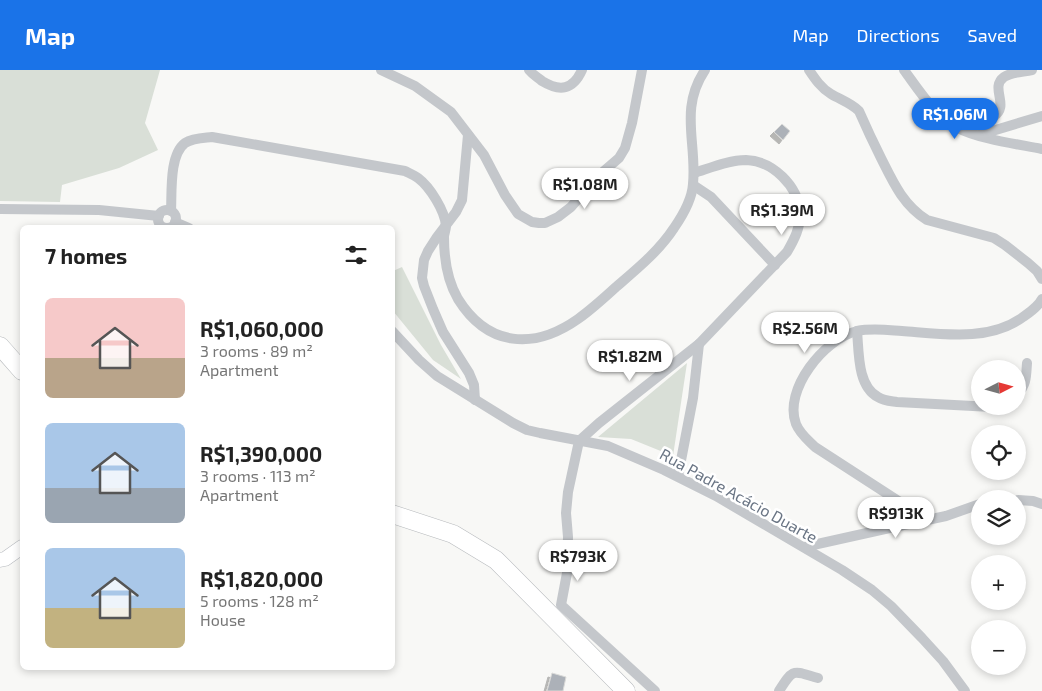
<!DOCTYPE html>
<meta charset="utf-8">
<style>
:root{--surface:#fff;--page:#f2f2f2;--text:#222;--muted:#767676;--accent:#1a73e8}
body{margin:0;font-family:"Exo 2",sans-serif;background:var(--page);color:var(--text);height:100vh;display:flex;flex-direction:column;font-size:19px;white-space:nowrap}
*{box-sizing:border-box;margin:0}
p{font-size:16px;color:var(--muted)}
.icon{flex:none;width:28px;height:28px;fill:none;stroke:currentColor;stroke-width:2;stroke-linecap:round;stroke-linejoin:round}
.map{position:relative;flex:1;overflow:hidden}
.details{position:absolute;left:20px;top:155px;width:375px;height:445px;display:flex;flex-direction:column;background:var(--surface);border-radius:8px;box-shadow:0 2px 8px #0003}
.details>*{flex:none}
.needle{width:32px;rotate:84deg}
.buttons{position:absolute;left:971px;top:290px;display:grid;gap:10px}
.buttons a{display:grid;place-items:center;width:55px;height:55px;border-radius:50%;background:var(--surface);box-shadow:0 2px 8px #0003;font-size:25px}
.price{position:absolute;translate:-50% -42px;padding:0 11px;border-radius:18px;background:#fff;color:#222;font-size:16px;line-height:32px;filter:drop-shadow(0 1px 2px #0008)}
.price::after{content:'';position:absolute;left:50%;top:30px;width:15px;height:11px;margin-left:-8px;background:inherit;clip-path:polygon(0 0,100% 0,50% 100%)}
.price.active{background:var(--accent);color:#fff}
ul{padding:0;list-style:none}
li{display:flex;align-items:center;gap:15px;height:125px;padding:0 25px}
li span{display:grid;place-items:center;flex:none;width:140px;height:100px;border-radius:8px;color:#555}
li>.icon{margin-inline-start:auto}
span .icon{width:60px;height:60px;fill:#fffc;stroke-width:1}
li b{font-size:21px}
h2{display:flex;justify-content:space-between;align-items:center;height:60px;padding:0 25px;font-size:21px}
header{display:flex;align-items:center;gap:30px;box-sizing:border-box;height:70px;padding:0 25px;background:var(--accent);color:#fff}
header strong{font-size:24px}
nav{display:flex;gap:28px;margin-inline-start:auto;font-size:18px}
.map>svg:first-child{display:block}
.green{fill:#d9dfd7}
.building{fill:#acb1b8;stroke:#dadad8;filter:url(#shadow)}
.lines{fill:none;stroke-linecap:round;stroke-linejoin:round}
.secondary-casing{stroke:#b7babf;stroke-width:15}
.highway-casing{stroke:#b7babd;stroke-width:19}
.street{stroke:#c4c7cb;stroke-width:10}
.secondary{stroke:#fff;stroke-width:14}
.highway{stroke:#fff;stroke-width:18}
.labels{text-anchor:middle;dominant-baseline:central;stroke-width:5;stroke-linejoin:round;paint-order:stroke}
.street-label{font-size:16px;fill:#6a7584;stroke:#fff}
</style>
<header>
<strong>Map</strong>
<nav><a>Map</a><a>Directions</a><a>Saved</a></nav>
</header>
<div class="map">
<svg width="1042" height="621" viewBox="0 0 1042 621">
<defs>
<filter id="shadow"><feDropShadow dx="-4" dy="4" stdDeviation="0" flood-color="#0004"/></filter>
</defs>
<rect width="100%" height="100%" fill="#f8f8f6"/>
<g class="green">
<path d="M0,0H160L145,53L158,80L119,98L62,115L60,132L0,131Z"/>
<path d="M402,197L441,275L461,309L433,290L393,241V201Z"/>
<path d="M687,293L673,386L631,369L598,367Z"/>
</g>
<g class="building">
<path d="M782,54L790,61L783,70L774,62Z"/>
<path d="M552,603L566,607L563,621H547Z"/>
</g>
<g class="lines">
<defs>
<path id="secondary" d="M0,490L5,489L22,477"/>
<g id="highway">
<path d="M0,276L22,301"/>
<path d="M392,444L453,464L496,490L626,621"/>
</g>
</defs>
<use href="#secondary" class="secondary-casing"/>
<use href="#highway" class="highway-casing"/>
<g class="street">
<path d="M381,0L415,16L451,42L484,85L505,125L518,144L532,152L539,153H545L558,147L571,137L597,107L619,88L625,78L632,53L642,0"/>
<path d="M529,0C533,5 537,7 542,11C560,22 573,20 582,0"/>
<path d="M809,0C815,9 821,18 831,24C841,30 851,33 859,41C866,57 873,72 881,88C893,112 903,135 927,150L994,168L1005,175L1028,193L1037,201L1042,209"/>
<path d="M904,0C918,19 935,46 956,57C978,69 1017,74 1042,79"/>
<path d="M955,57L993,47C1011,36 989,18 1004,7C1011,2 1023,2 1032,0"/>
<path d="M468,65L462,130L456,142L437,167L428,181L424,190L422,208L424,216L433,239L443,262L469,303L474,315L475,330"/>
<path d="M979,65L1042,46"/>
<path d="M693,115L711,127L775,195"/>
<path d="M0,139L99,140L159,146"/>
<circle cx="167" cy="149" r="9"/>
<path d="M171,141C172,123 169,85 185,73C193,68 204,68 212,67L405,101C409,103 414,105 418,108C430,117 445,141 446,156C446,160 444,164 444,167C444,188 448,212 458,229C488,277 534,280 578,249C592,239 604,228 616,217C637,199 659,181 674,158C683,145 692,130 693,114C697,72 679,39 705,0"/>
<path d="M175,152L189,158"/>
<path d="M392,261L419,290L437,306L513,353L527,360L540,363L608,376L664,400L716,426L842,500L872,520L891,536L922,568L943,591L965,621"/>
<path d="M857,261C859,281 857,316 878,327C884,331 890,331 897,332L992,337L998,336"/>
<path d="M1018,324C1027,313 1026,306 1027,293"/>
<path d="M678,406L693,328L699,274"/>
<path d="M1018,430L1033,431L1042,434"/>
<path d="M921,451L903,434L815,377C808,370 800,364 796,354C783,320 824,269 857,261C872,258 887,260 902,261C942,264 989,272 1023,247C1030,242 1038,237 1042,229"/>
<path d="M804,477L894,457L946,446L980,434"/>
<path d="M655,621L561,535L567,503L568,467L566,443L568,422L579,371L599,353L699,274L787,182C794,170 801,157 800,142C798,116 773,91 746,90C729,90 710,98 694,103"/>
<path d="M779,621C794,597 793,601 818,608"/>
</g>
<use href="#secondary" class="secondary"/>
<use href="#highway" class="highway"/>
</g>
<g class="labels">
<g class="street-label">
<text transform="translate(739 425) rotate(29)">Rua Padre Acácio Duarte</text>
</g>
</g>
</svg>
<div class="buttons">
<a><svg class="needle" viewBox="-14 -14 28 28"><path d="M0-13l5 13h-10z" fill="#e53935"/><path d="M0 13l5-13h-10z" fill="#767676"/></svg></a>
<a><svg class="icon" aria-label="locate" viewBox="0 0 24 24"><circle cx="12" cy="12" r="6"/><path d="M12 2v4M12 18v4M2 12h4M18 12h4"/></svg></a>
<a><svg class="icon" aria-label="layers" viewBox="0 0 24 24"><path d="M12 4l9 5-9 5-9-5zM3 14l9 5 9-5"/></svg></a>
<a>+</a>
<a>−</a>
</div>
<b class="price active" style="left:955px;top:70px">R$1.06M</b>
<b class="price" style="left:585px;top:140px">R$1.08M</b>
<b class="price" style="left:782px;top:166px">R$1.39M</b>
<b class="price" style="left:805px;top:284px">R$2.56M</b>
<b class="price" style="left:630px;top:312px">R$1.82M</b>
<b class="price" style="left:896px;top:469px">R$913K</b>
<b class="price" style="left:578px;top:512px">R$793K</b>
<section class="details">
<h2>7 homes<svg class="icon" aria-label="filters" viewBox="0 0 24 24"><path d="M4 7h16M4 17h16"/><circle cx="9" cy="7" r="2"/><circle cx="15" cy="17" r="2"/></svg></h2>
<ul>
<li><span style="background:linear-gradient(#f6c9c9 60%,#b9a48a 0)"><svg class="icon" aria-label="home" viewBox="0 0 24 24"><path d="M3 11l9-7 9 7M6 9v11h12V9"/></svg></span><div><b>R$1,060,000</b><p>3 rooms · 89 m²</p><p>Apartment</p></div></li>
<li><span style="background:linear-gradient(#a9c7e8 65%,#9aa5b1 0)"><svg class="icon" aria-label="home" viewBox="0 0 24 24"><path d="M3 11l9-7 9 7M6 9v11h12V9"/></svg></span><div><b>R$1,390,000</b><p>3 rooms · 113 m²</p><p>Apartment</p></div></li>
<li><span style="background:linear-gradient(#a9c7e8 60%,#c2b280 0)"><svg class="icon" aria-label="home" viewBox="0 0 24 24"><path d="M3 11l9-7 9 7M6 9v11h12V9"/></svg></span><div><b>R$1,820,000</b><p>5 rooms · 128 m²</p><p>House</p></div></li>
</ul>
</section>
</div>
